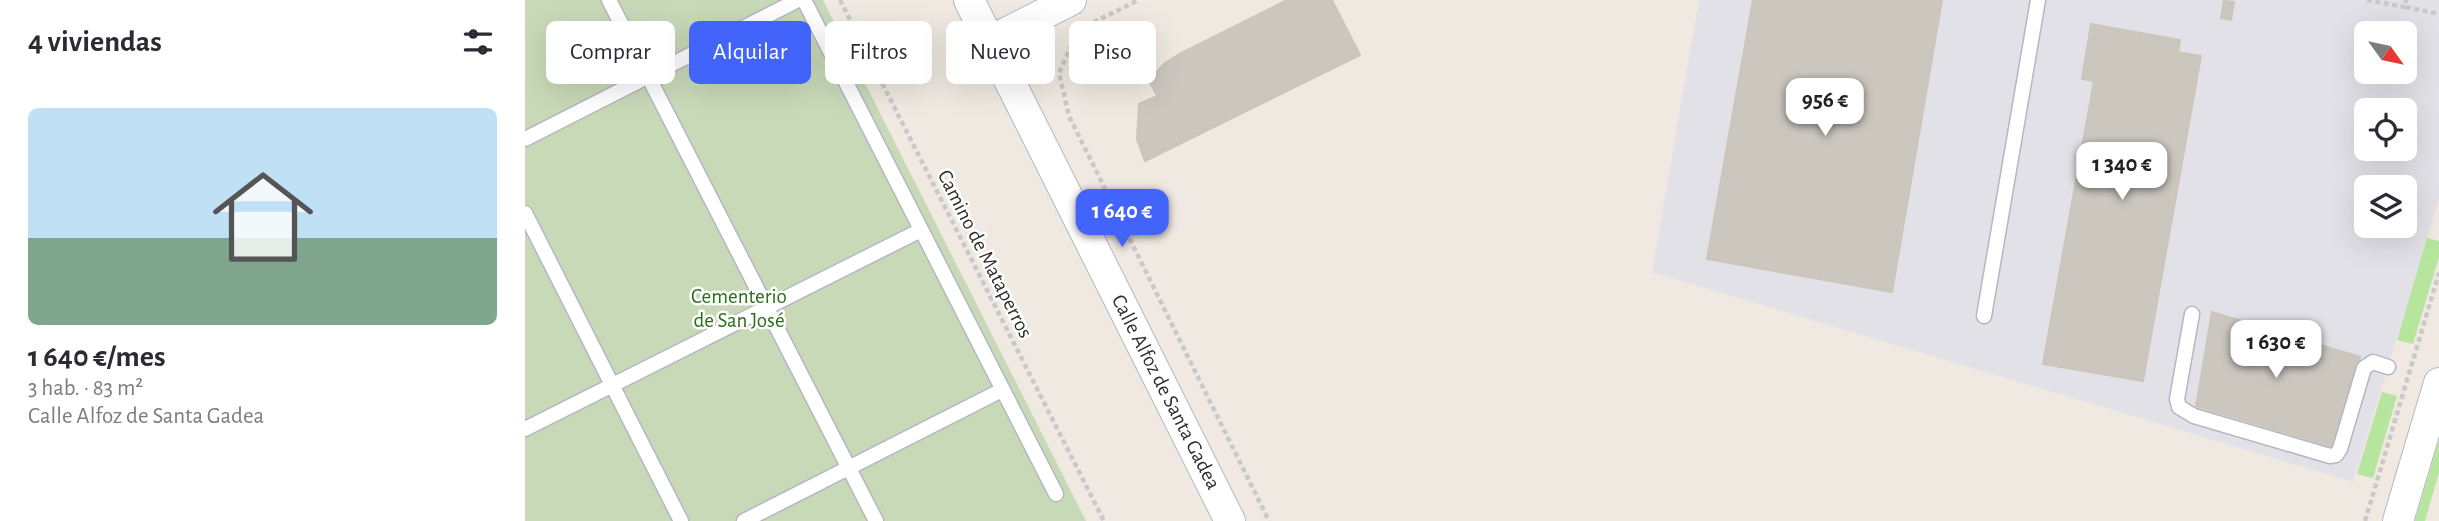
<!DOCTYPE html>
<html lang="es">
<meta charset="utf-8">
<style>
:root{--surface:#fff;--page:#f7f7f7;--text:#2b2b33;--muted:#7c7c81;--accent:#4264fb}
body{margin:0;font-family:"Alegreya Sans",sans-serif;background:var(--page);color:var(--text);height:100vh;display:flex;flex-direction:column;font-size:26px;white-space:nowrap}
*{box-sizing:border-box;margin:0}
p{font-size:23px;color:var(--muted)}
.icon{flex:none;width:38px;height:38px;fill:none;stroke:currentColor;stroke-width:2;stroke-linecap:round;stroke-linejoin:round}
.map{position:relative;flex:1;overflow:hidden}
.drawer{display:flex;flex-direction:column;background:var(--surface);width:525px}
.drawer>*{flex:none}
.banner{position:absolute;left:21px;top:21px;width:665px;height:63px;display:flex;gap:14px}
.needle{width:46px;rotate:123deg}
.controls{position:absolute;left:1829px;top:21px;display:grid;gap:14px}
.controls a{display:grid;place-items:center;width:63px;height:63px;border-radius:10px;background:var(--surface);box-shadow:0 7px 28px #0002;font-size:35px}
.price{position:absolute;translate:-50% -60px;padding:0 16px;border-radius:14px;background:#fff;color:#222;font-size:23px;line-height:46px;filter:drop-shadow(0 2px 4px #0008)}
.price::after{content:'';position:absolute;left:50%;top:42px;width:21px;height:16px;margin-left:-10px;background:inherit;clip-path:polygon(0 0,100% 0,50% 100%)}
.price.active{background:var(--accent);color:#fff}
ul{padding:0;list-style:none}
li{display:grid;align-content:center;gap:14px;height:371px;padding:0 28px}
li span{display:grid;place-items:center;height:217px;border-radius:10px;color:#555}
li>.icon{margin-inline-start:auto}
span .icon{width:126px;height:126px;fill:#fffc;stroke-width:1}
li b{font-size:30px}
h2{display:flex;justify-content:space-between;align-items:center;height:84px;padding:0 28px;font-size:30px}
.pill{padding:0 24px;border-radius:10px;background:var(--surface);box-shadow:0 7px 28px #0002;font-size:24px;line-height:63px}
.pill.active{background:var(--accent);color:#fff}
main{display:flex;flex:1;min-height:0}
.map>svg:first-child{display:block}
.industrial{fill:#e3e1e8;fill-rule:evenodd}
.green{fill:#b6e59e}
.cemetery{fill:#c8d9b8}
.building{fill:#cbc7bf;stroke:#cbc5ba;stroke-width:2}
.lines{fill:none;stroke-linecap:round;stroke-linejoin:round}
.service-casing{stroke:#b4b7c1;stroke-width:17}
.minor-casing{stroke:#b4b7c1;stroke-width:32}
.path{stroke:#c9c9c9;stroke-width:4.5;stroke-dasharray:5 3.5;stroke-linecap:butt}
.service{stroke:#fff;stroke-width:14}
.minor{stroke:#fff;stroke-width:30}
.labels{text-anchor:middle;dominant-baseline:central;stroke-width:5;stroke-linejoin:round;paint-order:stroke}
.street-label{font-size:21px;fill:#2e2e2e;stroke:#fff}
.park-label{font-size:21px;fill:#2c6e1b;stroke:#fff}
</style>
<main>
<section class="drawer">
<h2>4 viviendas<svg class="icon" aria-label="filters" viewBox="0 0 24 24"><path d="M4 7h16M4 17h16"/><circle cx="9" cy="7" r="2"/><circle cx="15" cy="17" r="2"/></svg></h2>
<ul>
<li><span style="background:linear-gradient(#bfe0f5 60%,#7fa58c 0)"><svg class="icon" aria-label="home" viewBox="0 0 24 24"><path d="M3 11l9-7 9 7M6 9v11h12V9"/></svg></span><div><b>1 640 €/mes</b><p>3 hab. · 83 m²</p><p>Calle Alfoz de Santa Gadea</p></div></li>
</ul>
</section>
<div class="map">
<svg width="1914" height="521" viewBox="0 0 1914 521">
<rect width="100%" height="100%" fill="#efe9e1"/>
<path class="industrial" d="M1174,0H1914V199L1828,482L1127,272ZM1841,33H1880V72H1841ZM1841,110H1880V149H1841ZM1841,187H1880V226H1841Z"/>
<g class="green">
<path d="M1902,238L1914,241V257L1888,344L1872,340Z"/>
<path d="M1857,392L1872,396L1848,478L1832,474Z"/>
<path d="M1914,440V472L1900,521H1890Z"/>
</g>
<path class="cemetery" d="M0,0H298L561,521H0Z"/>
<g class="building">
<path d="M762,0H807L835,55L620,161L612,139L614,104L632,96L624,80L640,63L656,53Z"/>
<path d="M1228,0H1417L1367,292L1182,259Z"/>
<path d="M1699,1L1709,2L1706,20L1696,18Z"/>
<path d="M1566,24L1655,40L1653,52L1676,56L1618,381L1518,364L1569,81L1557,79Z"/>
<path d="M1687,312L1835,357L1809,447L1671,406Z"/>
</g>
<g class="lines">
<defs>
<g id="service">
<path d="M84,0L351,521"/>
<path d="M279,0L531,494"/>
<path d="M0,139L273,0"/>
<path d="M0,213L156,521"/>
<path d="M1667,314L1652,399L1654,407L1669,416L1805,456L1811,455L1815,449L1839,368L1848,362L1863,367"/>
<path d="M1459,316L1513,0"/>
<path d="M0,429L396,230"/>
<path d="M219,521L477,390"/>
</g>
<g id="minor">
<path d="M444,0L705,521"/>
<path d="M465,41L546,0"/>
<path d="M1873,521L1914,383"/>
</g>
</defs>
<use href="#service" class="service-casing"/>
<use href="#minor" class="minor-casing"/>
<g class="path">
<path d="M315,0L579,521"/>
<path d="M1842,0L1880,7L1881,0"/>
<path d="M1881,7L1914,14"/>
<path d="M561,26L614,0"/>
<path d="M554,29L534,73L544,116L744,521"/>
<path d="M1840,521L1914,273"/>
</g>
<use href="#service" class="service"/>
<use href="#minor" class="minor"/>
</g>
<g class="labels">
<g class="street-label">
<text transform="translate(460 254) rotate(63)">Camino de Mataperros</text>
<text transform="translate(641 392) rotate(63)">Calle Alfoz de Santa Gadea</text>
</g>
<g class="park-label">
<text x="214" y="296">Cementerio<tspan x="214" dy="24">de San José</tspan></text>
</g>
</g>
</svg>
<div class="controls">
<a><svg class="needle" viewBox="-14 -14 28 28"><path d="M0-13l5 13h-10z" fill="#e53935"/><path d="M0 13l5-13h-10z" fill="#7c7c81"/></svg></a>
<a><svg class="icon" aria-label="locate" viewBox="0 0 24 24"><circle cx="12" cy="12" r="6"/><path d="M12 2v4M12 18v4M2 12h4M18 12h4"/></svg></a>
<a><svg class="icon" aria-label="layers" viewBox="0 0 24 24"><path d="M12 4l9 5-9 5-9-5zM3 14l9 5 9-5"/></svg></a>
</div>
<b class="price" style="left:1300px;top:138px">956 €</b>
<b class="price" style="left:1597px;top:202px">1 340 €</b>
<b class="price active" style="left:597px;top:249px">1 640 €</b>
<b class="price" style="left:1751px;top:380px">1 630 €</b>
<div class="banner">
<a class="pill">Comprar</a>
<a class="pill active">Alquilar</a>
<a class="pill">Filtros</a>
<a class="pill">Nuevo</a>
<a class="pill">Piso</a>
</div>
</div>
</main>
